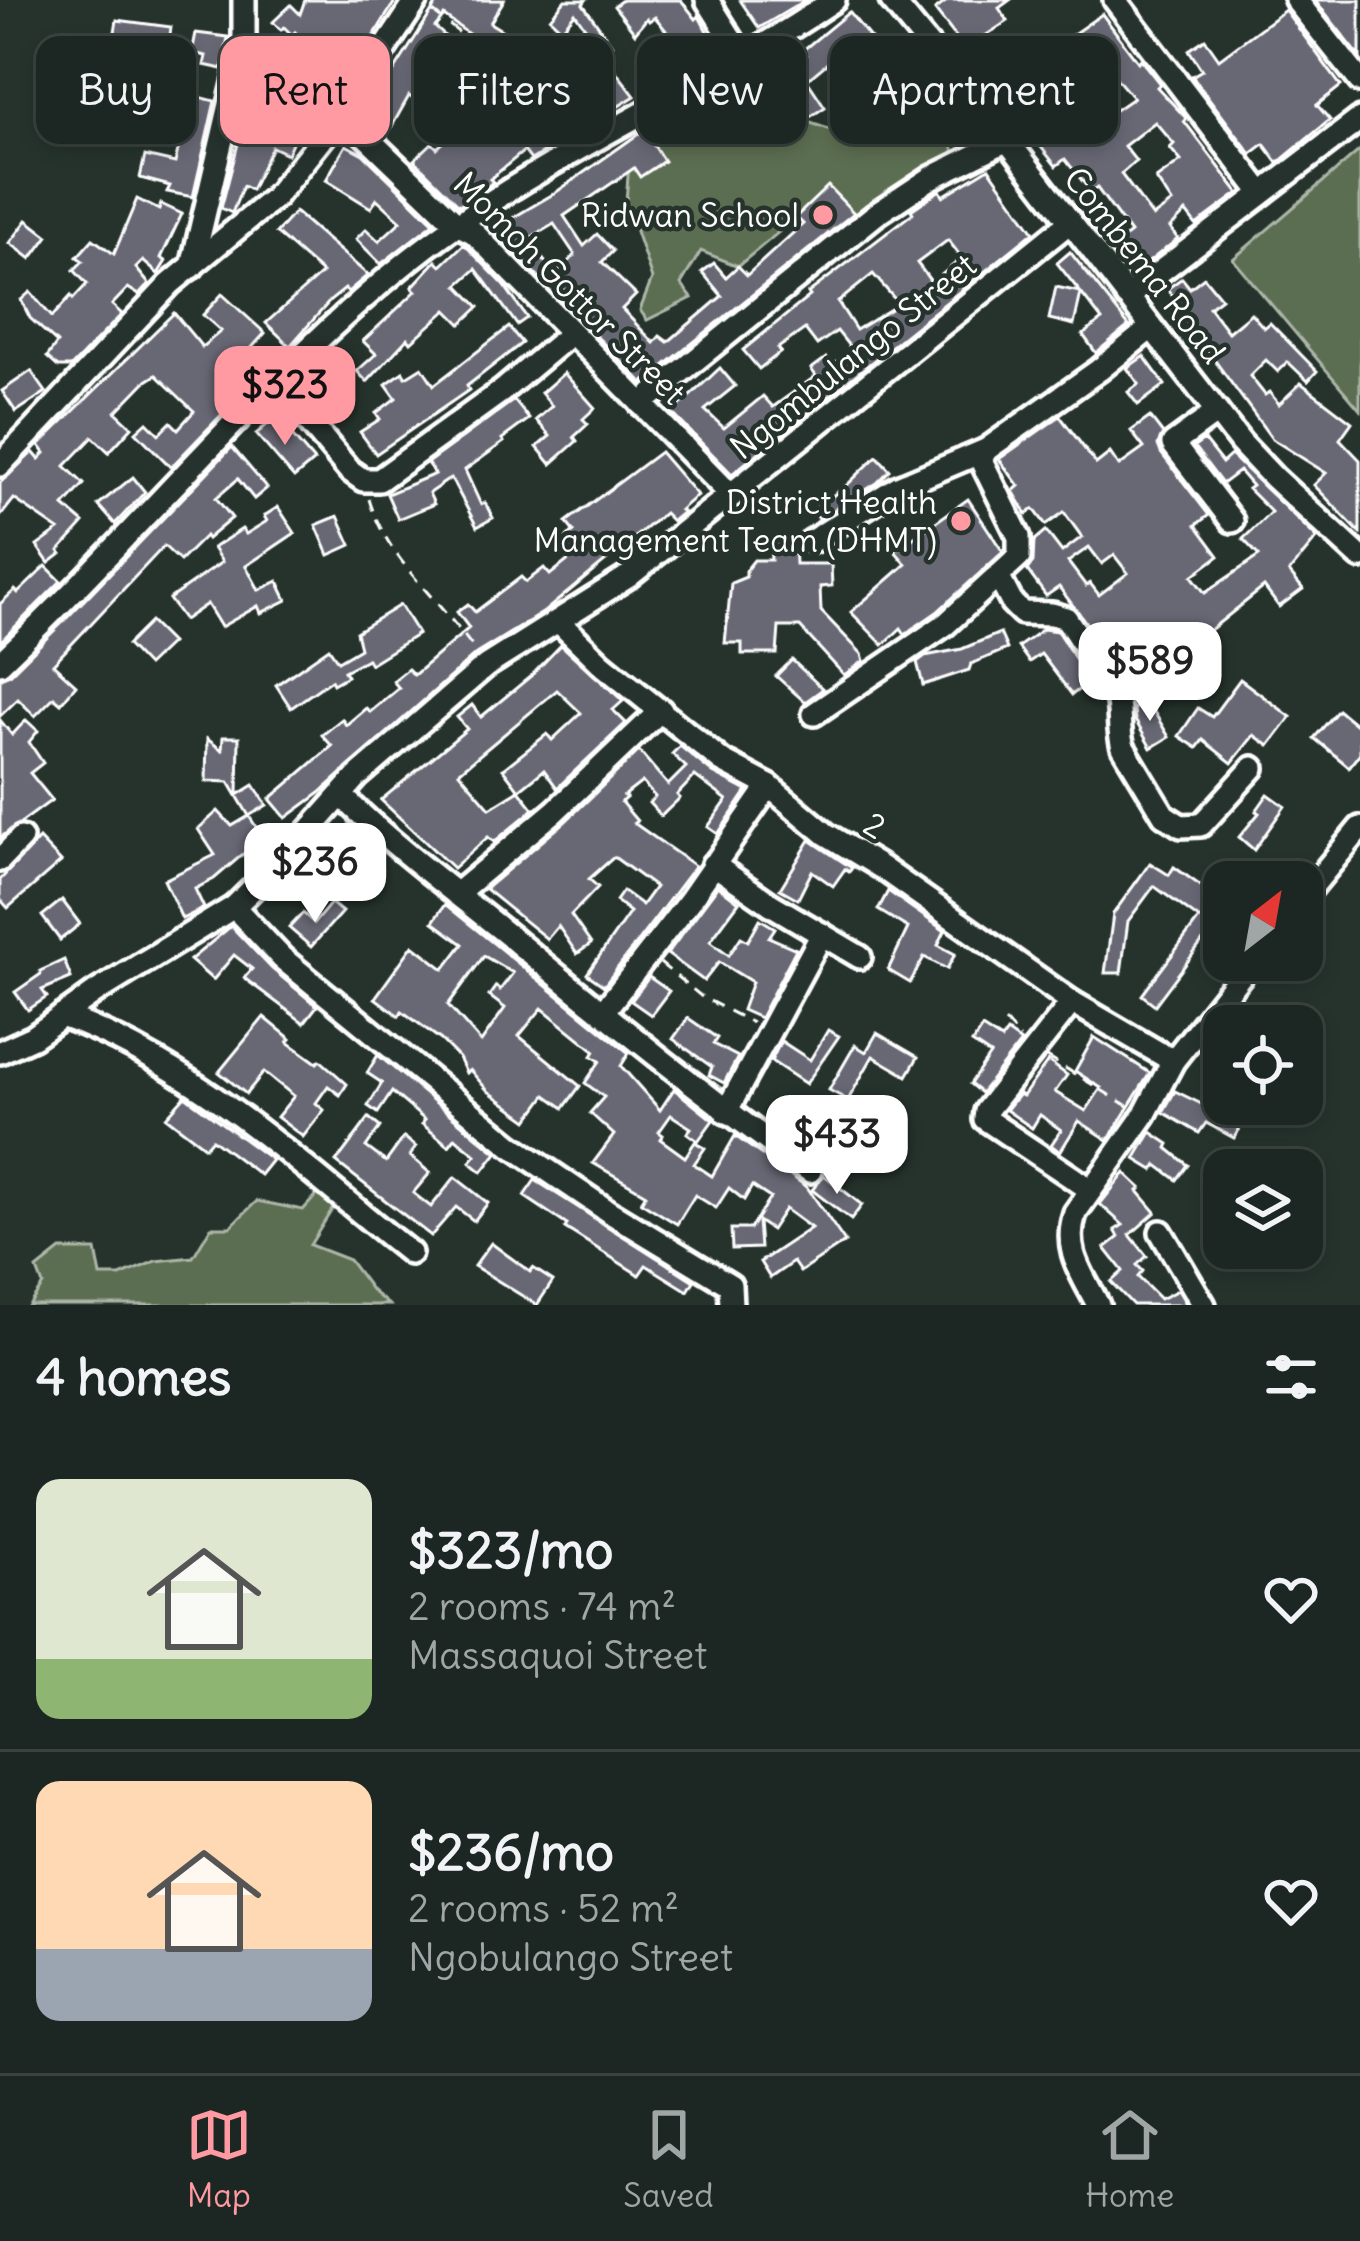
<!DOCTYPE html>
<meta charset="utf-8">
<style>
:root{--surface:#1c2622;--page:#252e2a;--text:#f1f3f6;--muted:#a0a5a5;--line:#3a4340;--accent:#ff9aa2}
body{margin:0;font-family:Delius,sans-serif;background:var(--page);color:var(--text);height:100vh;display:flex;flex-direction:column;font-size:45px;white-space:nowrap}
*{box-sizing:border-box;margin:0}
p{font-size:39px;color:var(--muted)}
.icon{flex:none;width:66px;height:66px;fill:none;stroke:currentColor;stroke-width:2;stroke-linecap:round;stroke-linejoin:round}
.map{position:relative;height:1305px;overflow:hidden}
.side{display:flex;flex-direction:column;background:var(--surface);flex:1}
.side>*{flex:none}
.top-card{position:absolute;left:36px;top:36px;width:1290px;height:108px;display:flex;gap:24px}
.needle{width:78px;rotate:31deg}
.fabs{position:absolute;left:1203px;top:861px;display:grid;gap:24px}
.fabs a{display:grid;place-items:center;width:120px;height:120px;border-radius:24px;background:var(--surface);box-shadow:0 6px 18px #0003,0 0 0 3px var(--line);font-size:60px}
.price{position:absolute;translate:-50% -102px;padding:0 27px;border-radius:24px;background:#fff;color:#222;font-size:39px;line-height:78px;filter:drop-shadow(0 3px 6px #0008)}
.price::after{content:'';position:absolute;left:50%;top:72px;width:36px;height:27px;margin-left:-18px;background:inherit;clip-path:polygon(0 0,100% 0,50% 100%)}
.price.current{background:var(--accent);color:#111}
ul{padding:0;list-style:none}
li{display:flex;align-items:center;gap:36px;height:300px;padding:0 36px}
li+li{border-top:3px solid var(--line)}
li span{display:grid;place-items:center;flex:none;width:336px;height:240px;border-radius:24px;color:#555}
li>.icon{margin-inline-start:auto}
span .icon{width:144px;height:144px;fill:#fffc;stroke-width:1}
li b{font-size:51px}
h2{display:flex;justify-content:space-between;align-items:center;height:144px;padding:0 36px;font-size:51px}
.pill{padding:0 42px;border-radius:24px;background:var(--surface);box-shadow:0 6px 18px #0003,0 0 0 3px var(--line);font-size:42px;line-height:108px}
.pill.current{background:var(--accent);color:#111}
.dock{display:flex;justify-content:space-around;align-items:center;height:168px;border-top:3px solid var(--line);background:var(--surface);font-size:33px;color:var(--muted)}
.dock a{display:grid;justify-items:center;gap:6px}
.dock .current{color:var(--accent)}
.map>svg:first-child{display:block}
.green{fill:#5b6e51;stroke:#adb6a8;stroke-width:3}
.building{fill:#676774;stroke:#fff;stroke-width:3;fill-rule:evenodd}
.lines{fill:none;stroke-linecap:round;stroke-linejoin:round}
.minor-casing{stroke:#fff;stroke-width:30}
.path{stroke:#fff;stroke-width:3;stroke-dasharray:12 9;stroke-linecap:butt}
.minor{stroke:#26332d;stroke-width:21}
.poi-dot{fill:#ff9aa2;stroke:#26332d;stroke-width:4.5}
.labels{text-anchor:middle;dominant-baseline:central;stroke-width:9;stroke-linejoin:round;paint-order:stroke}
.poi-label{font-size:33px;fill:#fff;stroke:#26332d;text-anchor:end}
.street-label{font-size:33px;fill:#fff;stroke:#26332d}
</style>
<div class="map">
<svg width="1360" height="1305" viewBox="0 0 1360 1305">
<rect width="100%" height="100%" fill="#26332d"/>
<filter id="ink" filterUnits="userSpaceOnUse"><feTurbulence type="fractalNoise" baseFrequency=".00833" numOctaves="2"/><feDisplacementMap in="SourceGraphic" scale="24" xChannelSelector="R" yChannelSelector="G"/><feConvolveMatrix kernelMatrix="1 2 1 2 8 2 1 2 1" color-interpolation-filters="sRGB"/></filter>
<g filter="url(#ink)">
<g class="green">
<path d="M723,91L758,139L784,149L802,120L879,146L949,118L954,156L831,242L798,216L738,266L701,251L681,284L692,298L647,320L640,310L652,279L626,201L630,151Z"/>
<path d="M1360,150V410L1233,259Z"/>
<path d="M323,1188L333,1208L310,1245L349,1260L372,1291L389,1305H29L43,1285L37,1269L61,1250H96L101,1276H120L156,1261L193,1257L211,1227H230L257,1201L303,1210Z"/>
</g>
<g class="building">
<path d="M305,0H396L357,63L350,58L337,78L305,56L310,49L295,32L292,35L284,27L281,30L273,22L291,5L300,14Z"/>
<path d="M439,0H504L490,23L511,36L497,55L444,16L435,27L446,37L421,80L446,98L435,114L409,96L391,128L367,114Z"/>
<path d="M565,0H586L583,4L612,45L602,52L575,13L562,29L550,18Z"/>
<path d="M622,0H681L696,19L699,16L714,45L671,80L655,60L677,44L655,17L649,21L647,18L635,33L614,6Z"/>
<path d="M740,0H806L759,28Z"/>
<path d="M948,0H1010L999,8L1008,21L965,49L935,10Z"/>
<path d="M1315,0H1360V57Z"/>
<path d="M1285,10L1341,86L1317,105L1330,120L1278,163L1264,144L1251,154L1192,76L1202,70L1189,50L1205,39L1219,59Z"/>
<path d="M849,12L884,55L893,47L936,104L913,121L909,117L880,136L866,114L887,101L843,50L807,80L825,107L778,138L748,100L807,55L803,50Z"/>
<path d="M1102,14L1138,62L1141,59L1145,65L1160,84L1157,87L1186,118L1184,121L1239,193L1196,225L1186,212L1170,228L1178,239L1141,268L1121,240L1130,233L1097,188L1091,192L1065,159L1056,166L1037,142L1075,113L1046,76L1008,106L987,79L1037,42L1059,70L1063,67L1101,120L1133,98L1096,54L1084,64L1066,39ZM1155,122L1174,144L1170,148L1181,161L1156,179L1172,203L1153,217L1121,174L1136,161L1124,146Z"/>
<path d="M117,20L171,27L167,61L112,49Z"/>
<path d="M196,33L228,37L222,69L204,65L206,56L192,53Z"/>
<path d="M565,51L577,69L602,53L635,96L531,160L524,151L490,179L493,182L487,187L459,205L414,160L432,143L437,148L452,135L457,141L478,123L481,127L501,109L468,79L479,66L510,94L501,106L565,70L556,56Z"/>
<path d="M106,71L131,82L119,110L94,99Z"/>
<path d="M257,72L315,112L307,125L301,122L287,154L272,147L251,190L243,186L232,213L221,208Z"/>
<path d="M188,94L215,101L193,197L167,192L170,186L140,178L145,156L175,163L180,141L148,134L152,116L181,123Z"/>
<path d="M644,130L664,161L640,177L634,168L564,216L584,246L597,234L613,251L602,262L636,295L622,309L654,343L660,336L668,342L722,296L702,272L714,263L726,277L738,266L747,275L803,224L796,217L828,186L854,213L643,383L558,298L566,292L552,277L575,255L554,224L527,240L551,269L539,278L492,230L555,193Z"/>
<path d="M346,145L363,154L434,223L381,264L356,239L366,229L379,241L401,221L377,199L371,208L326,180Z"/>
<path d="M989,168L1034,232L732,474L672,413L720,368L735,386L705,410L724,428L763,396L773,407L816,376L811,369L826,358L832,365L853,351L837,331L817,345L805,329L778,348L781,352L759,369L743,350L810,296L808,293L913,213L911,210L940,190L943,196ZM948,240L962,258L932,283L917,263ZM873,274L899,304L856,330L838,302Z"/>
<path d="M137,199L159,210L161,204L182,214L161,258L166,261L158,274L143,261L136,268L149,284L139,295L128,288L112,305L122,314L71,367H58L47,357L57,343L30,318L21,300L30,292L52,317L71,296L73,299L87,284L74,270L83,261L77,257L93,239L114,254Z"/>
<path d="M295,212L368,275L348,292L345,289L330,301L290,346L266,323L322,273L276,233Z"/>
<path d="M27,220L48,236L31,259L10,243Z"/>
<path d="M464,244L504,285L527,318L517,325L476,269L458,285L479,307L461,324L447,310L411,342L408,338L367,382L357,371L376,354L363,341L416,291L412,287L436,261L441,266Z"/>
<path d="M1070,252L1129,326L1096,353L1083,335L1102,320L1081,293L1074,325L1049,319L1056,287L1080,292L1057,263Z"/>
<path d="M1204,277L1221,298L1209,307L1228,332L1251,313L1264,328L1270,323L1317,371L1308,381L1288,362L1278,372L1266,360L1250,376L1265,395L1269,392L1279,404L1301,383L1352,422L1340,439L1360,460V533L1314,485L1326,473L1272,439L1172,302L1175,299L1167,289L1182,278L1190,288Z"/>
<path d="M222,294L265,333L240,361L258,377L171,467L136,432L147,422L159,434L171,422L178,429L194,411L156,375L145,382L116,412L132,427L109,452L93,437L65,466L84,484L64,506L84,523L59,551L61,554L49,563L37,546L59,530L14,499L0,517V483L33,452L39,459L45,453L39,445L174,313L202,347L221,331L203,315Z"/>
<path d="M509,327L522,343L467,386L469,390L376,454L360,432L380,419L376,413L396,398L386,384L403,372L406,377L422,367L434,385Z"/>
<path d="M329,355L344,371L323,399L302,376Z"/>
<path d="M1144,356L1165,385L1138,405L1128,392L1139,384L1127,368Z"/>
<path d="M31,371L46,392L16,412L2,391Z"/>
<path d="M564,373L595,408L583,419L588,424L574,437L577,441L551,464L537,447L550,436L536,420L552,406L541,393Z"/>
<path d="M514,400L529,419L502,439L504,442L465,470L481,505L485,503L493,518L477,527L451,478L429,493L434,504L398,519L387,494L435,474L427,463Z"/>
<path d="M1060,416L1096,464L1110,453L1119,466L1144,448L1131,431L1150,417L1163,434L1158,445L1161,453L1209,515L1196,525L1219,556L1192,576L1205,593L1259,556L1243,539L1271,512L1248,489L1252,486L1239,471L1222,484L1194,447L1204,440L1222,463L1231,455L1317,538L1289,572L1303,589L1279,607L1264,587L1184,651L1172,635L1123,672L1059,587L1046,596L1027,570L1033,562L1034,541L1046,531L1062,552L1082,537L1064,512L1046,525L1034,509L1027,514L1013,491L1019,486L999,459ZM1089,547L1102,564L1114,555L1128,573L1099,595L1090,583L1086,586L1068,562Z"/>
<path d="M276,417L314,461L294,478L256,434Z"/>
<path d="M232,447L267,488L254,499L238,479L216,498L232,518L207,539L205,536L180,561L164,546L53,664L76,685L61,703L54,697L35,716L18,699L0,716V678L10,674L62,623Z"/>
<path d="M660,452L697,495L680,510L683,512L672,521L664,513L544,612L476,654L320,793L286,818L270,799L332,746L322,735L342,719L346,725L366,708L370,712L399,688L393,681L408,669L414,675L469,628L457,612L468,604L475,612L521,577L526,582L544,568L550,575L570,559L558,544L574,532L566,522Z"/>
<path d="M877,456L890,470L877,483L819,519L813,510L847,485Z"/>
<path d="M133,477L145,492L115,524L98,505Z"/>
<path d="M968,499L1003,552L937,612L905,634L901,628L883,645L851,612L906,564L895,551Z"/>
<path d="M278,507L295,533L246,566L259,590L278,581L287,600L261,613L258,606L221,627L207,604L184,620L169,599L222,562L213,548L242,529L246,534L267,521L264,516Z"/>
<path d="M338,516L351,545L329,555L316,525Z"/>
<path d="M770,543H794L795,564H831L832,586L820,587L821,611L862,654L864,661L844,675L800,627H779L777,654H742V643H725L731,583L746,577V570L754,560H771Z"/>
<path d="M46,566L61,581L0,642V604L15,590L18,593Z"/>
<path d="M400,605L418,634L370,664L367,659L344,671L347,676L333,684L331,680L291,708L276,685L329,648L338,661L360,648L356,632Z"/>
<path d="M150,622L171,643L147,666L127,645Z"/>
<path d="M1043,629L1057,631L1090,681L1072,695L1041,654L1029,662L1018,647Z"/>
<path d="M1000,633L1007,649L971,664L969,670L923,685L917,662L925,656L962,649Z"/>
<path d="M561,645L623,701L613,710L626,723L557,788L544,770L519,790L534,809L494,842L488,837L453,868L381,800L467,729L457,717L472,705L481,717L531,676ZM557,690L581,713L552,740L547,734L503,769L519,790L490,808L459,772Z"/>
<path d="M792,660L823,689L805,702L776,676Z"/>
<path d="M1240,679L1291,717L1269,746L1254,735L1232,763L1203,740L1197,748L1179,736L1198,708L1212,717Z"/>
<path d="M1147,700L1169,737L1151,748L1135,720L1134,708Z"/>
<path d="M1338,710L1360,728V753L1349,767L1314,738Z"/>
<path d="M0,720L12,735L26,720L38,731L29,742L43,763L30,773L52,800L0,838Z"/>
<path d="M223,737H239L238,795L254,785L267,805L249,816L229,782L206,781L207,739L222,750Z"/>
<path d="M680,746L713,773L747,791L718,834L708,827L727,800L695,776L677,795L680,798L661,816L649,803L655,797L642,782L624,796L626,798L621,802L637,821L634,823L695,866L604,986L587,974L630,912L616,901L623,891L642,905L655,887L614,857L589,879L598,887L571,915L591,944L577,954L558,926L547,939L485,889L565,822L639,751L668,785L686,767L672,754Z"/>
<path d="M1268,794L1285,806L1254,850L1239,837L1259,813L1256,811Z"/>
<path d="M218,811L232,826L249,816L262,836L247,845L249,849L214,879L195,889L204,908L182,919L164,880L215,855L198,829Z"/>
<path d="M350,824L373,845L365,852L382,869L371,880L331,841Z"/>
<path d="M39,839L61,862L8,908L0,899V880Z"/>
<path d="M810,840L852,868L849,872L845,869L833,886L812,871L798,899L780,889Z"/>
<path d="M324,847L342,874L333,882L329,877L304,897L290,879Z"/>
<path d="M1150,863L1169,875L1174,867L1215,896L1224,884V913L1155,1005L1142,995L1199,919L1154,886L1128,921L1121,973H1105L1113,914Z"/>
<path d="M718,886L739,902L710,941L729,955L741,937L748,941L760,919L775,928L769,937L796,949L760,1018L742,1010L752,982L719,962L704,981L667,954Z"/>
<path d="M888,891L945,931L938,945L955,954L947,969L924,957L910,983L888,970L908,928L878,910Z"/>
<path d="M62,900L80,924L60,940L42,916Z"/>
<path d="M331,903L342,912L311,947L289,928L303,913L314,923Z"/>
<path d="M445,904L629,1053L621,1066L660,1110L674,1089L713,1120L698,1141L687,1133L691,1128L671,1115L659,1132L663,1135L660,1139L685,1157L695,1142L705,1148L694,1164L712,1176L735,1136L807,1187L845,1242L800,1272L793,1262L770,1278L760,1262L811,1228L785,1209L771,1230L758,1221L760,1248L732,1249L731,1229H750L770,1198L752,1186L744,1200L729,1188L716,1208L695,1195L677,1224L641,1202L646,1194L593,1163L614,1135L590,1113L604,1097L585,1083L600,1061L592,1056L595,1051L542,1008L519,1036L580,1086L564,1108L546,1095L528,1120L488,1091L470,1070L466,1073L459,1058L441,1040L402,1011L399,1016L375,998L413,945L444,969L463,944L433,922ZM484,956L513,973L500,990L496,986L489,996L505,1008L481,1042L448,1005Z"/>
<path d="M231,926L272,969L317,1006L304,1023L244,978L252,969L234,955L213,980L190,960Z"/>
<path d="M64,960L71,978L42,990L47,997L28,1010L15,992L41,974L40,971Z"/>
<path d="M649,977L669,991L651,1015L631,1001Z"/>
<path d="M264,1017L291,1039L288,1042L317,1063L320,1060L347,1084L340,1095L328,1086L316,1103L324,1110L303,1137L277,1117L294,1096L264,1072L246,1094L219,1072Z"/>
<path d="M688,1018L717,1038L713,1044L738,1057L724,1083L709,1075L712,1067L673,1039Z"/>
<path d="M982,1028L1001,1040L1007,1032L1021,1042L981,1093L970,1084L990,1055L972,1043Z"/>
<path d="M828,1030L839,1036L806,1084L771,1061L781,1041L810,1060Z"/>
<path d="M877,1033L918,1057L907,1076L873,1056L848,1100L829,1090L855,1045L866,1052Z"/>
<path d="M1094,1037L1150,1073L1108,1140L1079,1121L1060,1152L1051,1145L1061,1130L1040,1115L1032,1128L1006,1110L1019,1094L1023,1096L1048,1061L1067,1075L1055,1092L1086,1111L1101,1088L1075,1071Z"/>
<path d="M378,1055L497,1153L482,1172L470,1162L476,1155L455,1138L449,1146L422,1124L425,1120L392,1092L378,1113L368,1106L382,1083L367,1073Z"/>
<path d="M1175,1091L1242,1124L1234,1138L1206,1123L1199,1133L1163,1112Z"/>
<path d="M185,1096L272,1160L260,1175L212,1139L205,1147L166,1117Z"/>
<path d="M855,1108L904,1143L892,1163L838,1134Z"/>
<path d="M369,1118L380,1127L366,1147L386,1162L404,1137L416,1147L410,1156L430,1173L413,1193L431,1207L455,1177L488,1203L474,1221L456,1207L431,1236L336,1162Z"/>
<path d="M1151,1132L1169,1144L1167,1148L1188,1165L1177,1180L1157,1165L1153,1170L1135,1159Z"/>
<path d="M1125,1173L1141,1188L1138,1191L1156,1212L1130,1235L1147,1256L1137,1265L1143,1271L1138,1277L1160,1299L1178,1290L1187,1305H1133L1111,1282L1123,1271L1105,1248L1119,1237L1115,1230L1123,1225L1100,1204Z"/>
<path d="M824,1175L862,1205L851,1220L812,1190Z"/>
<path d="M535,1180L694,1281L688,1291L646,1265L639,1275L565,1228L567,1225L524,1196Z"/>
<path d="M491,1243L530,1272L533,1268L553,1281L537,1305L474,1266Z"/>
</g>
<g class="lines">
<defs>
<g id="minor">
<path d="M707,0L744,59"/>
<path d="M891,0L1007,140L1241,443L1274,478L1360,557"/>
<path d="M1115,0L1262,193"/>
<path d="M1296,0L1360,81"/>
<path d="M244,45L342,113L457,224L473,232L732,496"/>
<path d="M192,267L244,45V0"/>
<path d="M1127,297L1360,119"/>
<path d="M276,382L349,470L363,480H379L502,391L570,334"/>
<path d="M641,404L875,215L931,178L1007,140"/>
<path d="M1217,412L1173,444L1232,521"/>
<path d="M0,465L170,284L275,197L342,113L417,0"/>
<path d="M812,541L898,487L986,450L1099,370L1151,328"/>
<path d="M998,576L1012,603L1022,613L1052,614L1066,618L1116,694C1122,712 1117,729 1123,747L1164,815L1181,826L1201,825L1253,768"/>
<path d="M560,623L602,664L722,761L769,786L826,834L882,868L1072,1002L1173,1061"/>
<path d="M0,663C139,532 260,380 408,261C539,156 697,94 834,0"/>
<path d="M814,714L946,624L1019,557V537L981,460L986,450"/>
<path d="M342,796C397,850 459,895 519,944C614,1022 709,1100 810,1171"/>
<path d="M0,860L21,838"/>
<path d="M713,864L772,905L860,957"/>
<path d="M456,894L555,811L661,710"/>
<path d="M1302,899L1360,828"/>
<path d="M234,907L282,958L512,1146L608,1211L730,1285L731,1305"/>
<path d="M1072,1002L986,1111L985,1119L1091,1190"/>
<path d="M603,1012L690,900L769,786"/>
<path d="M62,1016C194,1063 302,1167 410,1253"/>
<path d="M0,1052L33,1037L96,992L234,907L293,849L357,777L486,666L629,576L1070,222"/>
<path d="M726,1112L822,934"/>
<path d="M1161,1232L1204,1305"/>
<path d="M1098,1305C1081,1272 1063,1250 1075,1213L1145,1114L1173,1061L1253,960"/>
</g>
</defs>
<use href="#minor" class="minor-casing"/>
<g class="path">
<path d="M433,12L524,84L563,138"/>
<path d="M369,499C387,561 441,600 476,652"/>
<path d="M660,963L702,997L752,1023"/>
<path d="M1005,1022L1020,1038"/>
<path d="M1047,1057L1131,1108"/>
</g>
<use href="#minor" class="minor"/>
</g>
</g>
<g class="poi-dot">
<circle cx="823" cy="215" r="12"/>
<circle cx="961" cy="521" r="12"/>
</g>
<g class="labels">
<g class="poi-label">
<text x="799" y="215">Ridwan School</text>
<text x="937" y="502">District Health<tspan x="937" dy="38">Management Team (DHMT)</tspan></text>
</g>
<g class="street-label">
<text transform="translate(1145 265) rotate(52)">Combema Road</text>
<text transform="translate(570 288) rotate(45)">Momoh Gottor Street</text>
<text transform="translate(853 356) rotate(-39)">Ngombulango Street</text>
<text transform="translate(875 825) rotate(31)">2</text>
</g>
</g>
</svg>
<div class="fabs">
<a><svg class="needle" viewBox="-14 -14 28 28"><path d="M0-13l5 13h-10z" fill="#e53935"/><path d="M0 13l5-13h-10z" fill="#a0a5a5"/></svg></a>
<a><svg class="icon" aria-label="locate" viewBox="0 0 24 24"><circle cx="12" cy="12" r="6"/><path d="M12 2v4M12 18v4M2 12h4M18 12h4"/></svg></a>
<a><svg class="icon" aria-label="layers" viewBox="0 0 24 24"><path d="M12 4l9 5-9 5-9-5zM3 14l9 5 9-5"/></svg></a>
</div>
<b class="price current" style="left:285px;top:448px">$323</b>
<b class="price" style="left:1150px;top:724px">$589</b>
<b class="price" style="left:315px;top:925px">$236</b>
<b class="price" style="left:837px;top:1197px">$433</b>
<div class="top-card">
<a class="pill">Buy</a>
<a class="pill current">Rent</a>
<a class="pill">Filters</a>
<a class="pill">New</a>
<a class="pill">Apartment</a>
</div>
</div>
<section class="side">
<h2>4 homes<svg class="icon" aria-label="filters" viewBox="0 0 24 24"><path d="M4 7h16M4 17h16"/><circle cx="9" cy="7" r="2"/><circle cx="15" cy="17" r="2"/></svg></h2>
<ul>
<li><span style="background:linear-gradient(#dfe7d0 75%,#8fb573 0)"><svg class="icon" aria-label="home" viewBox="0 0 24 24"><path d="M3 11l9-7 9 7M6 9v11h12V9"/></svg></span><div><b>$323/mo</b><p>2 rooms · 74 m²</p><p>Massaquoi Street</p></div><svg class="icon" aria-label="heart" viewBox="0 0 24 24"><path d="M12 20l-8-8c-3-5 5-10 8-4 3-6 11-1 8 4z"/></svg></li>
<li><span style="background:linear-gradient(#ffd9b3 70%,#9aa5b1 0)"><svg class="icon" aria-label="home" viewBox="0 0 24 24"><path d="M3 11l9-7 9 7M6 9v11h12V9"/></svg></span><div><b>$236/mo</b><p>2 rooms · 52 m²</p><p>Ngobulango Street</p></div><svg class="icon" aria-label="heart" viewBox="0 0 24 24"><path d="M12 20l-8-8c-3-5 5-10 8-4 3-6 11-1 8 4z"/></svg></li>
</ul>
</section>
<nav class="dock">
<a class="current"><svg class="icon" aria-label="map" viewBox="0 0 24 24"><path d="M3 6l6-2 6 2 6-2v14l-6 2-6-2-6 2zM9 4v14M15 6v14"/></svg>Map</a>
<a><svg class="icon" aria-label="saved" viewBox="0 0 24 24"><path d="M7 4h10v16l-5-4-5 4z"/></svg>Saved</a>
<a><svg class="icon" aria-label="home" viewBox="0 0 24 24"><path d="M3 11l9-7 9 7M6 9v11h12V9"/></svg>Home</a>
</nav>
